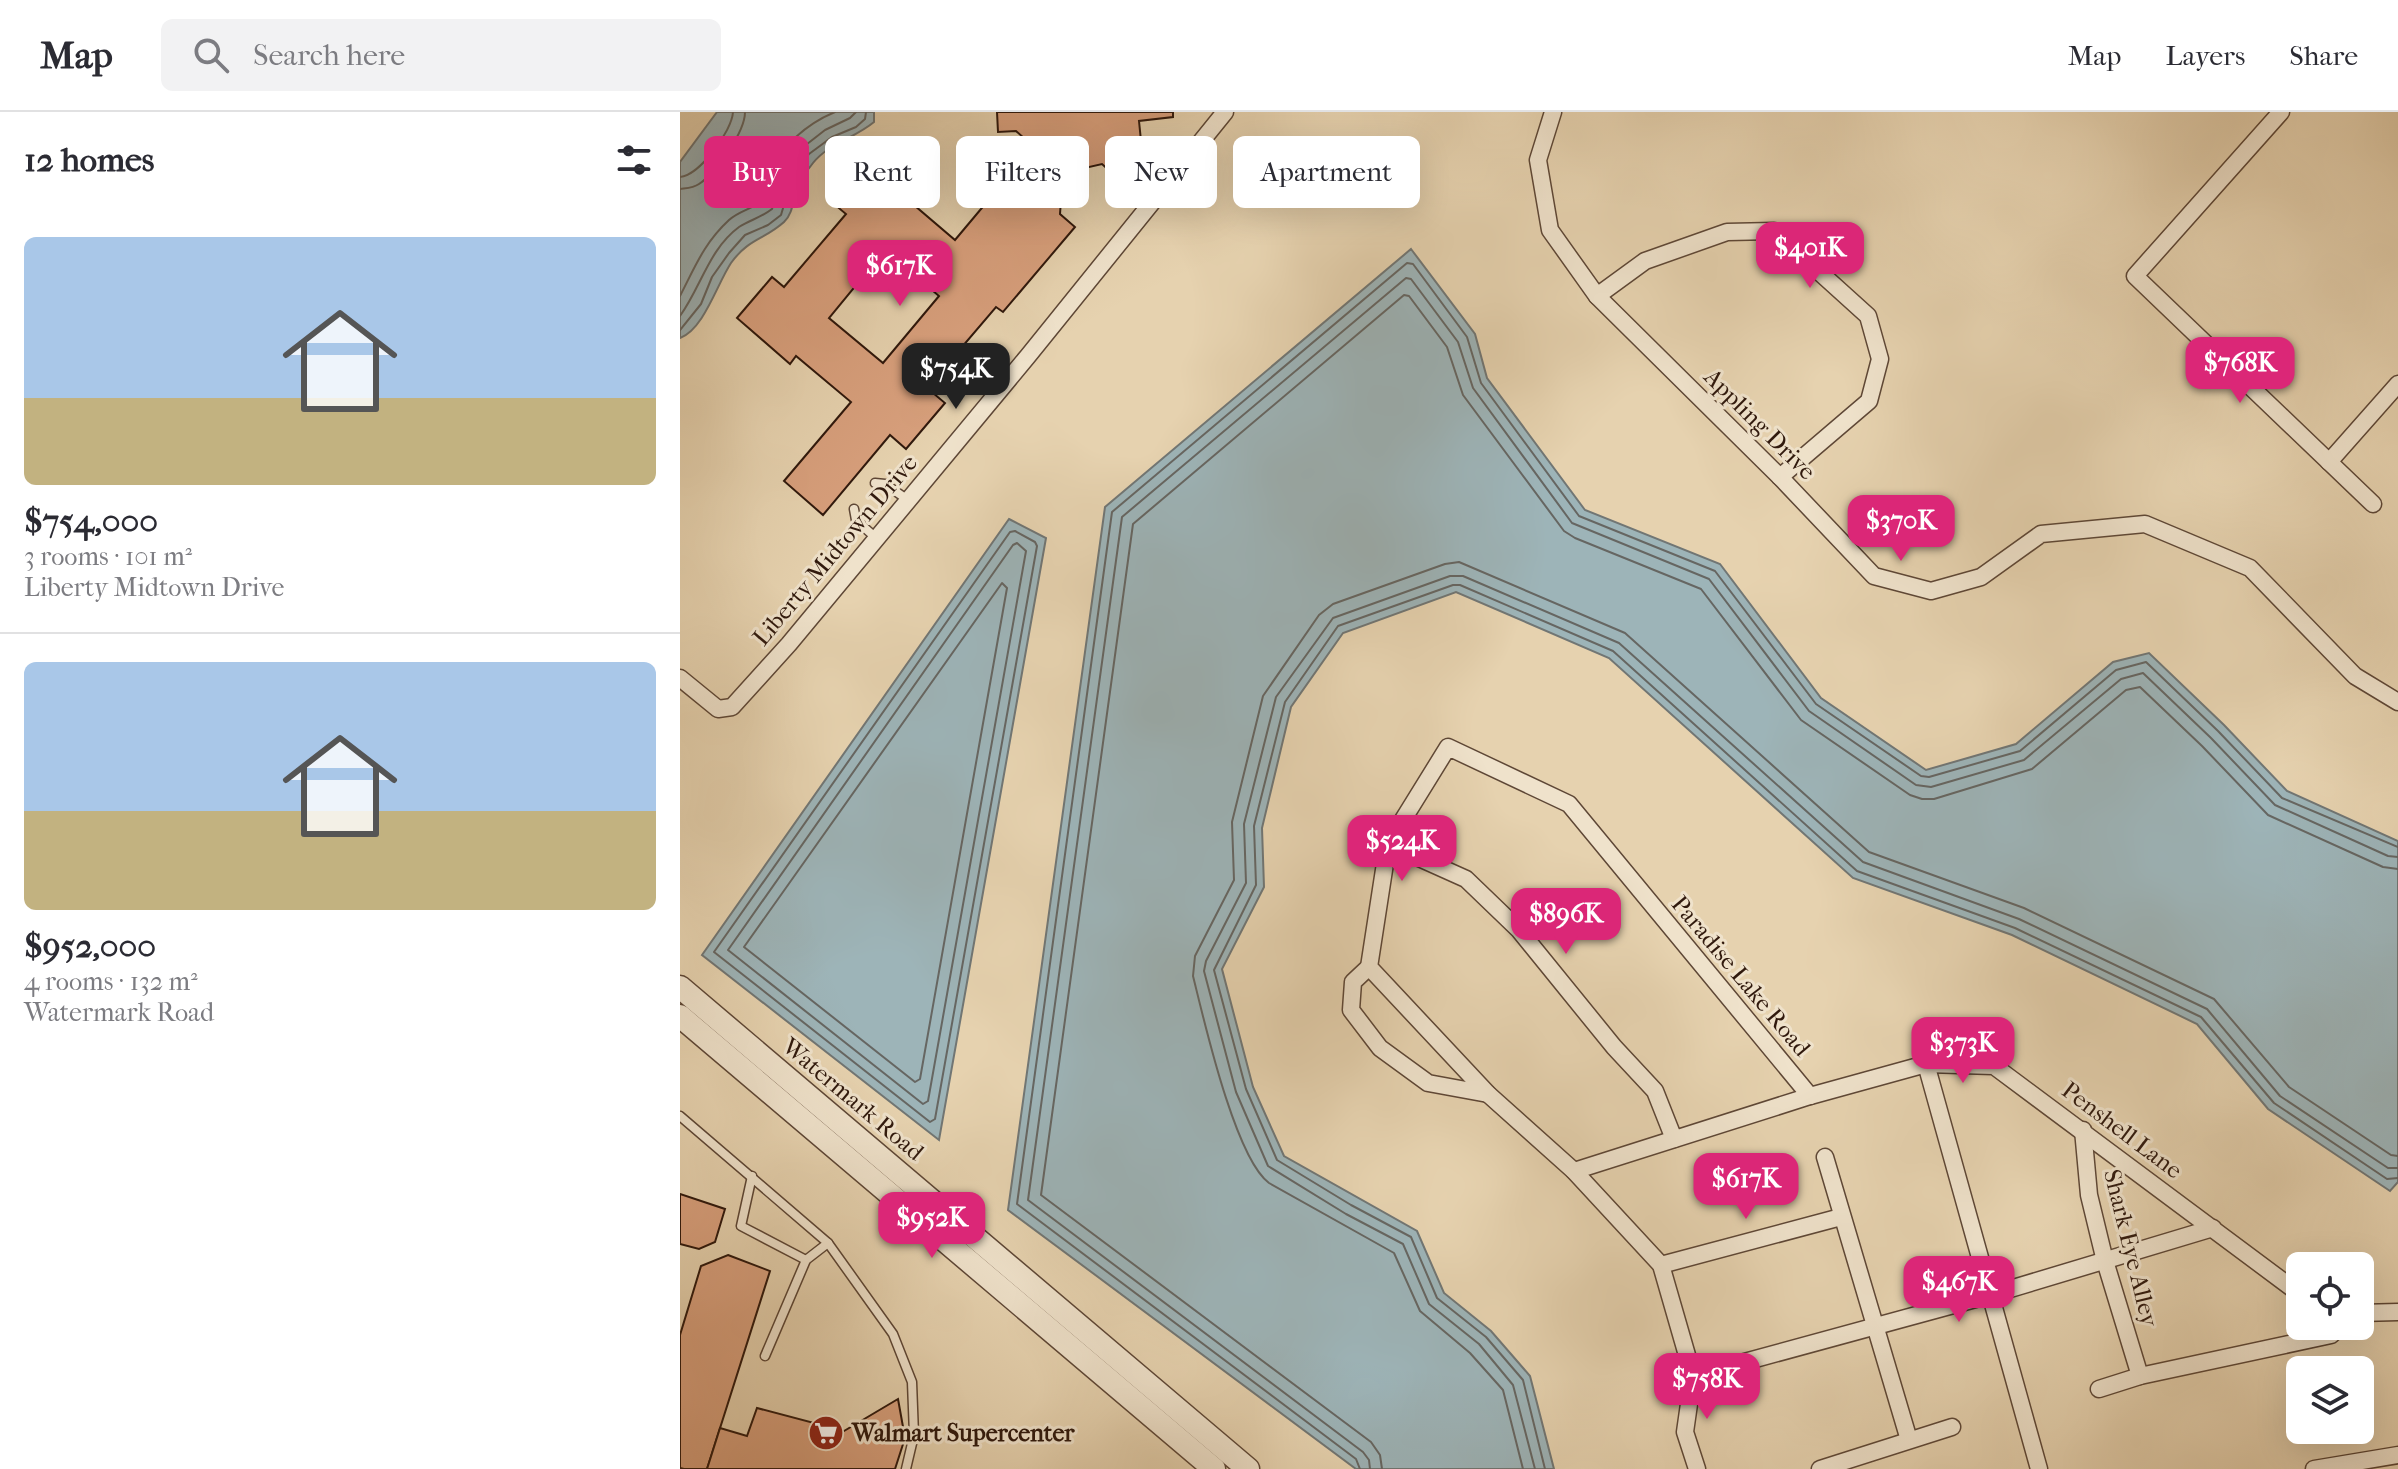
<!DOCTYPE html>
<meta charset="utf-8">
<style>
:root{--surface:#fff;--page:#f2f2f3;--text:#2b2b33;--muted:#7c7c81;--line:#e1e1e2;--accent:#db2777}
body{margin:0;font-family:"IM FELL French Canon",serif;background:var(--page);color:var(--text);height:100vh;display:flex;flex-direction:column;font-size:30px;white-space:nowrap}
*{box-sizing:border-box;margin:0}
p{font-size:26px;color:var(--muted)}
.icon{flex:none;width:44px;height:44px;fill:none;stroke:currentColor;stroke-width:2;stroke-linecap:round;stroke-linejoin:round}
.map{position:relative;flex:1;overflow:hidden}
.panel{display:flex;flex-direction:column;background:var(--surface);width:680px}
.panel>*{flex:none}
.hud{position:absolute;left:24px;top:24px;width:760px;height:72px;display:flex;gap:16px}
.controls{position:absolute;left:1606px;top:1140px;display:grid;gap:16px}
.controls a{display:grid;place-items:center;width:88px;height:88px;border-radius:12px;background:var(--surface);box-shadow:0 8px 32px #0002;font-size:40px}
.price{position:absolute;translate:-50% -68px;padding:0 18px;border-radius:16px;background:var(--accent);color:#fff;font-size:26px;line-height:52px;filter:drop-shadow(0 2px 4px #0008)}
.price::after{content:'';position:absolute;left:50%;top:48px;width:24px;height:18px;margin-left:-12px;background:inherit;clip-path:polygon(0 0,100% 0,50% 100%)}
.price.on{background:#222;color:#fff}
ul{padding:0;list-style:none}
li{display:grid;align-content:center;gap:16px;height:424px;padding:0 24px}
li+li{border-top:2px solid var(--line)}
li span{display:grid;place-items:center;height:248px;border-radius:12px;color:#555}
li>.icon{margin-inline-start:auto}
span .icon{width:144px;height:144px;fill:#fffc;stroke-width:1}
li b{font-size:34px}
h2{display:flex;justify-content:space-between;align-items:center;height:96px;padding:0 24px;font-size:34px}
.pill{padding:0 28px;border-radius:12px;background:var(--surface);box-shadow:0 8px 32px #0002;font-size:28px;line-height:72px}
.pill.on{background:var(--accent);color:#fff}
header{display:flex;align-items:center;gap:48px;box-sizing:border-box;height:112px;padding:0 40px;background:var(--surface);border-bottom:2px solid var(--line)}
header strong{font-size:38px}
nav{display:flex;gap:44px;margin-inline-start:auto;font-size:28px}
.search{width:560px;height:72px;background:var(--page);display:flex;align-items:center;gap:20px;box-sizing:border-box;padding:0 28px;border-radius:12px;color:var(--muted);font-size:30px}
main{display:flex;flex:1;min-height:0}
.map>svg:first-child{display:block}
.water{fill:#9db4b8;stroke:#717674;stroke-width:2}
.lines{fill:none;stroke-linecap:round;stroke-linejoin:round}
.shore{stroke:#666662;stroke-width:2}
.building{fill:#d8a07d;stroke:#30190d;stroke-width:2;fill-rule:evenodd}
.service-casing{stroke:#5e4736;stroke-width:11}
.minor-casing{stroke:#5e4736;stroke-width:19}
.tertiary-casing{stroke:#5e4736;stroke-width:25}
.service{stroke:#efe2cb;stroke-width:8}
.minor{stroke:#efe2cb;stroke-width:16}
.tertiary{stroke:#efe2cb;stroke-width:22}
.labels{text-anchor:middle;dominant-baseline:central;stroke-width:6;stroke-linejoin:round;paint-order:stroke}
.street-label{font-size:24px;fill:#30190d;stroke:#efe2cb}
.poi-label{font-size:24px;font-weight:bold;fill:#30190d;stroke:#efe2cb;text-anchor:start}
</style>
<header>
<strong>Map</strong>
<div class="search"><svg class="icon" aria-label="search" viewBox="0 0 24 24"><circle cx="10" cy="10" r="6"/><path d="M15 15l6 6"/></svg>Search here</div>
<nav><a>Map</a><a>Layers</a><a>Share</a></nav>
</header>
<main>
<section class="panel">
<h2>12 homes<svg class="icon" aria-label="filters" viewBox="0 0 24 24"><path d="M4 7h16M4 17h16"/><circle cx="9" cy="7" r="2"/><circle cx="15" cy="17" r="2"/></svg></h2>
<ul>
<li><span style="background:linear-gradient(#a9c7e8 65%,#c2b280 0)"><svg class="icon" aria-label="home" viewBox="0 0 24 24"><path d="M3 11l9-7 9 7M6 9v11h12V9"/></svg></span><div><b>$754,000</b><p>3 rooms · 101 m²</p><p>Liberty Midtown Drive</p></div></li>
<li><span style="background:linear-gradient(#a9c7e8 60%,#c2b280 0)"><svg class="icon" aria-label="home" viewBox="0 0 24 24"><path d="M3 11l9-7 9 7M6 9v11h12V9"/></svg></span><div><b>$952,000</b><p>4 rooms · 132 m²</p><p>Watermark Road</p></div></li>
</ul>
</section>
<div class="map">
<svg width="1718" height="1357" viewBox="0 0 1718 1357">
<rect width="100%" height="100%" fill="#e6d2af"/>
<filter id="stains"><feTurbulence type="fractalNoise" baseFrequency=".0025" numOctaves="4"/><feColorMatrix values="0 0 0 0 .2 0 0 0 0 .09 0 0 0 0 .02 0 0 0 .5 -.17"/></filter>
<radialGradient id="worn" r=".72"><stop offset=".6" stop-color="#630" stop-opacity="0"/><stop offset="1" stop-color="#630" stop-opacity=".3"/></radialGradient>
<g class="water">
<path d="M37,0H194V10C175,26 149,31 133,51C128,57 123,64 119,71C112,83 115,100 104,110C84,128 69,126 51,151C37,172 24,217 0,226V50Z"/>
<path d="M731,137L795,222L807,266L905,398L1040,452L1141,586L1246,658L1336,632L1433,550L1469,541L1544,613L1607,679L1718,729V1070L1710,1079L1588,997L1517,912L1332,823L1173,766L929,546L776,480L663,521L611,595L582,716L584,775L542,857L573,975L604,1044L737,1119L764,1181L811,1219L850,1264L874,1357H676L328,1098L425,395Z"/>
<path d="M329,407L366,426L259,1028L22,843Z"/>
</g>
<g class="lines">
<g class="shore">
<path d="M0,65C20,63 52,19 53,0"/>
<path d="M0,77C7,76 13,76 19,72C36,61 65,20 65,0"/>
<path d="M0,184C15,155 24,131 49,108C59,99 72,97 82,89C85,81 86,72 89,63C99,35 128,11 155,0"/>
<path d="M0,204C21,175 29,137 59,115C70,108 82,105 92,97L102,64L122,36L145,18L170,6L176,0"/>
<path d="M0,218L21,192L32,165L49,141L65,123L88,113L101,103L111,69L129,42L152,25L176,15L185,7L186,0"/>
<path d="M335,419L355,430L357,434L255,1007L250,1010L34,840L330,420Z"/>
<path d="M337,431L346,439L248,989L243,992L48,838L333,433Z"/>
<path d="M322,471L327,476L240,967L235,970L64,835Z"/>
<path d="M680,1357L676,1347L337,1092L432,400L727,151L733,152L787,225L801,271L899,404L1035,459L1136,592L1241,664L1249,665L1340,639L1436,558L1466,550L1538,619L1602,686L1718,735"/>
<path d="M690,1357L689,1348L683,1340L348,1088L442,405L726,166L731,167L778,230L793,276L892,411L1029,467L1129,599L1236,673L1251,675L1344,648L1441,567L1463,561L1531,626L1595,693L1708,744L1718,745"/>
<path d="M702,1357L700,1343L691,1330L361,1083L453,412L724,183L729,184L767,235L783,283L884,419L895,426L1021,477L1121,608L1230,683L1242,687H1254L1352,657L1446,578L1460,575L1522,634L1588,703L1703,755L1718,757"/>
<path d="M843,1357L823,1278L790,1241L740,1199L714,1141L589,1071C555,1046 524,908 513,864L515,844L554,768L552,710L583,584L639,503L653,492L765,452L779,450L945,521L1189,740L1344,796L1534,887L1609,975L1711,1043L1718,1044"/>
<path d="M855,1357L833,1273L799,1232L749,1192L723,1132L666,1102L588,1054L556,980L524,859L526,849L566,771L564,712L596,585L653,506L770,464H783L939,531L1183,750L1339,807L1527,897L1600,984L1708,1056H1718"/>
<path d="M865,1357L843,1268L806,1225L757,1186L731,1125L671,1093L597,1048L566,977L534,858L576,773L574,714L605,590L658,514L773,473H780L933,539L1177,759L1335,816L1521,905L1594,991L1707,1067L1718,1066"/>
</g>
</g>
<g class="building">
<path d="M317,0H493V5L459,9L461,29L431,60L422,52L383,61L336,19L318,20Z"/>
<path d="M353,35L383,61L380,102L395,115L323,200L316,195L247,276L265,291L226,337L210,323L143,403L104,369L171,290L116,244L110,252L57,206L92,165L104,175L166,102L154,92L187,53L275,128ZM205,138L259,184L203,251L149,206Z"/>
<path d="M0,1082L45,1097L35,1130L19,1137L0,1132Z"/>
<path d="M48,1143L90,1159L27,1357H4L0,1356V1223L21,1154Z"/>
<path d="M218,1287L225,1326L215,1357H27L40,1316L67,1324L77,1296L164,1319Z"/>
</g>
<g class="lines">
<defs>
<g id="service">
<path d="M195,371L205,372L228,388"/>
<path d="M174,397L176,408L196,426"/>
<path d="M0,1004L148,1131L213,1222L232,1270L234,1323L226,1357"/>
<path d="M72,1064L61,1114L126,1148"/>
<path d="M85,1244L126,1148L148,1131"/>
</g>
<g id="minor">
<path d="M873,0L858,48L870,118L917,184L1100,365L1194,464L1251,479L1301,465L1361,422L1465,412L1570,456L1675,564L1718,590"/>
<path d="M1601,0L1455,164L1693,392"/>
<path d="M917,184L965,149L1047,120L1094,119L1188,204L1200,247L1189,289L1100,365"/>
<path d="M1649,350L1718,272"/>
<path d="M0,566L38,597L52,595L109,532L348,244L545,0"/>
<path d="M708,732L786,767L839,818L934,935L975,979L994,1027"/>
<path d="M689,855L673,870L671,898L700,936L748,971L808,982"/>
<path d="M1246,952L1359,1357"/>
<path d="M1403,1018L1409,1083L1425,1149L1460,1264"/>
<path d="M1145,1045L1229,1328"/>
<path d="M894,1059L1130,984L1246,952L1314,954L1620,1182"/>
<path d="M981,1153L1161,1105"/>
<path d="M1680,1201L1718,1200"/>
<path d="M1013,1264L1310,1183L1533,1116"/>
<path d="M1419,1277L1460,1264L1651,1223L1661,1214"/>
<path d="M1017,1357L1005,1320L1013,1264L981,1153L894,1059L808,982L689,855L708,732L768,635L889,692L1130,984"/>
<path d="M1140,1357L1272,1315"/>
<path d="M1634,1357L1718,1343"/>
</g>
<g id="tertiary">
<path d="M0,875L568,1357"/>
<path d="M0,904L534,1357"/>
</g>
</defs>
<use href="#service" class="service-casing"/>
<use href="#minor" class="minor-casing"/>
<use href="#tertiary" class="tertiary-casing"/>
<use href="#service" class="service"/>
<use href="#minor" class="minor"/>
<use href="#tertiary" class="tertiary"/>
</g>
<defs>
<symbol id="supermarket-disc" viewBox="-11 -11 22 22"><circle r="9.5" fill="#8f2418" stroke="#efe2cb"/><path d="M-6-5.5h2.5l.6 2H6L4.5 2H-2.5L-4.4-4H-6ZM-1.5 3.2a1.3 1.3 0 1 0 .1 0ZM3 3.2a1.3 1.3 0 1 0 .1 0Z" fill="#fff"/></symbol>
</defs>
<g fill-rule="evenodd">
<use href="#supermarket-disc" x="126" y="1301" width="40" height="40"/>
</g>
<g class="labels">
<g class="street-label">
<text transform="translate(1080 312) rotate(45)">Appling Drive</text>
<text transform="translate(155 438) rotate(-50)">Liberty Midtown Drive</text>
<text transform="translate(1061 864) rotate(50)">Paradise Lake Road</text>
<text transform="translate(173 987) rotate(40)">Watermark Road</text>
<text transform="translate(1442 1018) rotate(37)">Penshell Lane</text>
<text transform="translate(1451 1136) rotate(76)">Shark Eye Alley</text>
</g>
<g class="poi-label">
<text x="172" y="1321">Walmart Supercenter</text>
</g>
</g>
<rect width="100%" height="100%" filter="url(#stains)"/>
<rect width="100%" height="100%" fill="url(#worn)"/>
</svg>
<div class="controls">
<a><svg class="icon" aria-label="locate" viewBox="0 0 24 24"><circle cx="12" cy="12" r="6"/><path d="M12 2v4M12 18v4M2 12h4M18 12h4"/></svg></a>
<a><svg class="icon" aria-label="layers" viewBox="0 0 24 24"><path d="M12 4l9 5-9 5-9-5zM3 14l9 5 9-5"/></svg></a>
</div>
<b class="price" style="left:1130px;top:178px">$401K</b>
<b class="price" style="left:220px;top:196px">$617K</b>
<b class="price" style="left:1560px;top:293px">$768K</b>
<b class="price on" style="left:276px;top:299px">$754K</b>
<b class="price" style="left:1221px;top:451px">$370K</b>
<b class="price" style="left:722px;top:771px">$524K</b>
<b class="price" style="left:886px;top:844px">$896K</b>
<b class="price" style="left:1283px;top:973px">$373K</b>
<b class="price" style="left:1066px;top:1109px">$617K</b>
<b class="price" style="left:252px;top:1148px">$952K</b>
<b class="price" style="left:1279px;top:1212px">$467K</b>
<b class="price" style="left:1027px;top:1309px">$758K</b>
<div class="hud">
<a class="pill on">Buy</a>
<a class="pill">Rent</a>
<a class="pill">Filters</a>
<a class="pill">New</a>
<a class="pill">Apartment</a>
</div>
</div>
</main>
